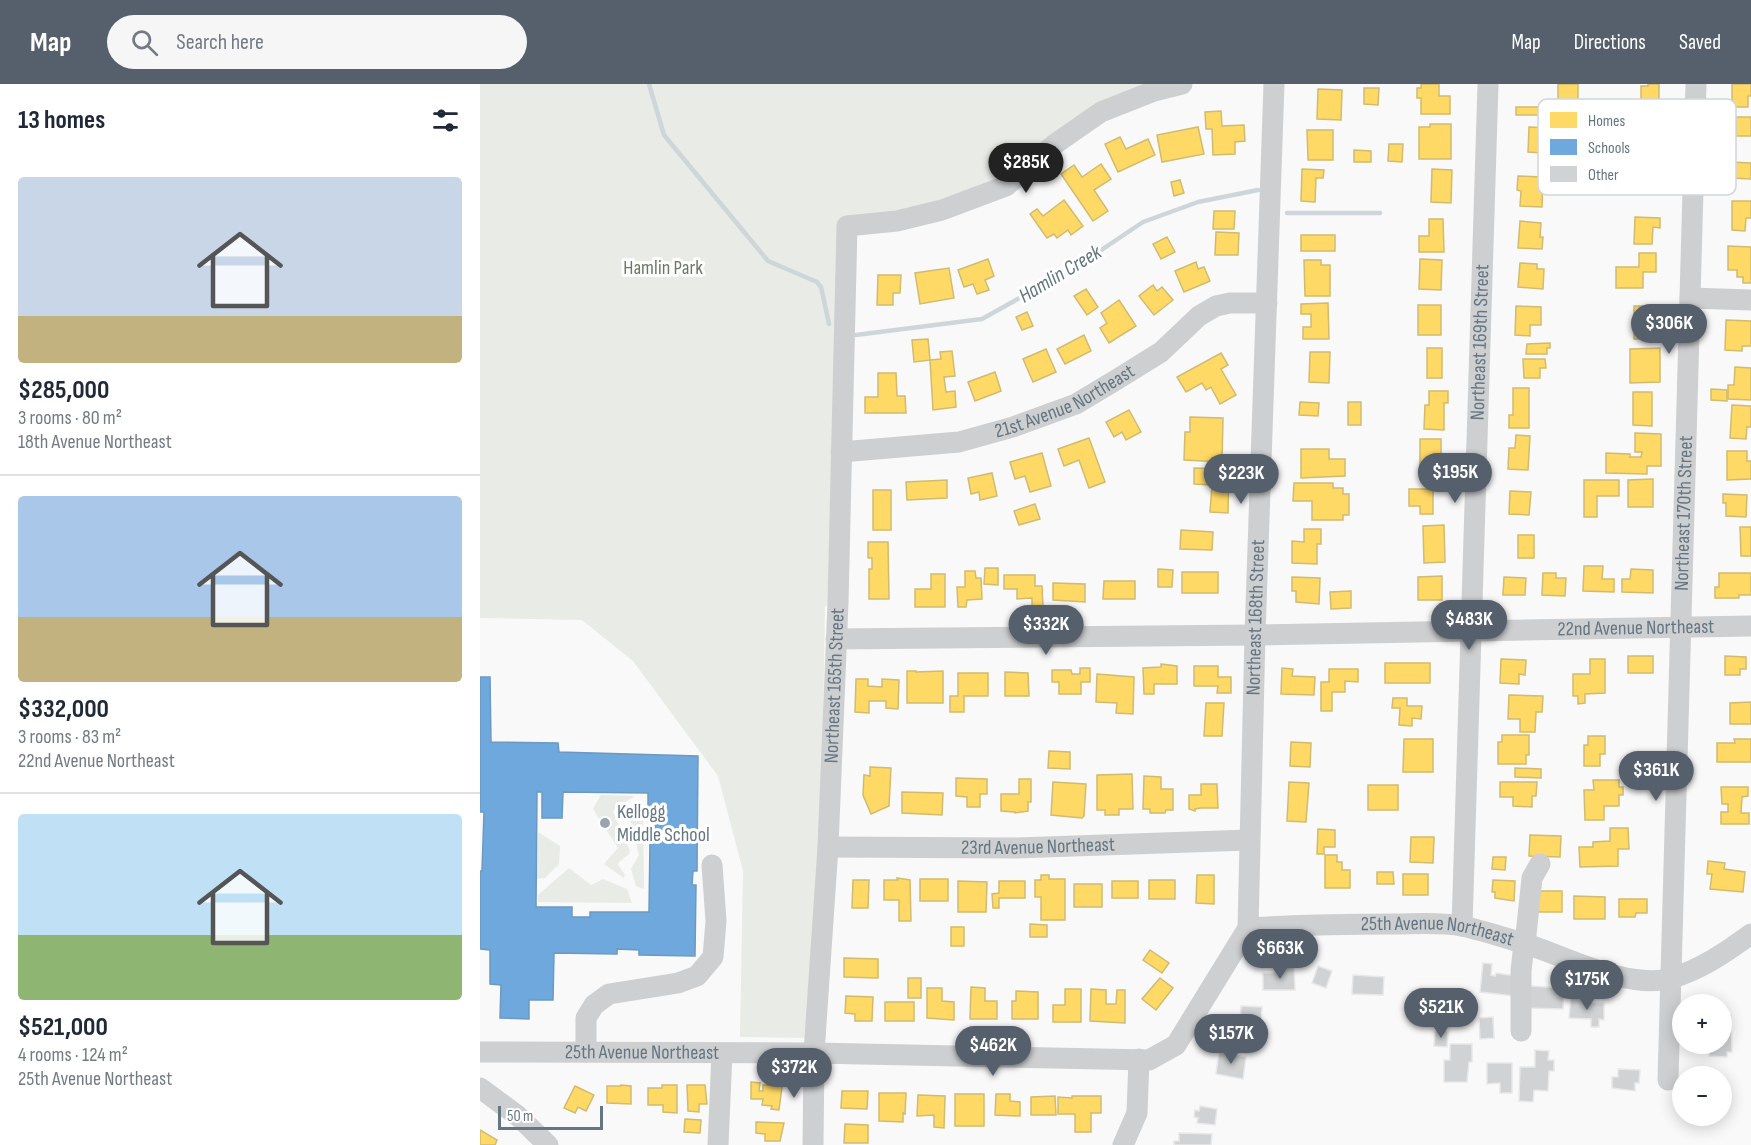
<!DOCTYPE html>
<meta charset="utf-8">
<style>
:root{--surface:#fff;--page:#f6f6f7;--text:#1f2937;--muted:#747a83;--line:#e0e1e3;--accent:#56606c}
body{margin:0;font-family:"Sofia Sans Condensed",sans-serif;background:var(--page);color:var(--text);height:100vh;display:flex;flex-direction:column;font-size:22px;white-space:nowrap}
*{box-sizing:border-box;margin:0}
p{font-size:20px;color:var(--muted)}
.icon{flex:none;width:33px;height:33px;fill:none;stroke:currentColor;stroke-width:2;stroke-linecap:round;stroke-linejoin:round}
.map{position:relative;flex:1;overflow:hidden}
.details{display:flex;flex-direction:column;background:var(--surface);width:480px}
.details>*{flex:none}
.fabs{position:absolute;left:1192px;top:910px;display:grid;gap:12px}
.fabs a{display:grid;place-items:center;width:60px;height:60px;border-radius:50%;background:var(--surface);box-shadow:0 3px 15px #0003;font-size:30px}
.scale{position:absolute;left:18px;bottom:15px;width:105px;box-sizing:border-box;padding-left:6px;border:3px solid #657683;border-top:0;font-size:16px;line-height:21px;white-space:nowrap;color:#657683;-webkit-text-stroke:4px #fff;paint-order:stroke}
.price{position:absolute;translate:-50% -51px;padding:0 14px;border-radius:21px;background:var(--accent);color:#fff;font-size:20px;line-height:39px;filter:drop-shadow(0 2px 3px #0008)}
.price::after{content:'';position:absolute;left:50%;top:36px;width:18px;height:14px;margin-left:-9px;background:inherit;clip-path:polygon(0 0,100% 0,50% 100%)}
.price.active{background:#222;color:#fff}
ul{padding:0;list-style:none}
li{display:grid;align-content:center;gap:12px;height:318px;padding:0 18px}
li+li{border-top:2px solid var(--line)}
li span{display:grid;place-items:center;height:186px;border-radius:6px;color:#555}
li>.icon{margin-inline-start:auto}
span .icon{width:108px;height:108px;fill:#fffc;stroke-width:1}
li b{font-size:26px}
h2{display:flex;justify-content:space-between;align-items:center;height:72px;padding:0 18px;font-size:26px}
header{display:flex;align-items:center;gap:36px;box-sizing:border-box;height:84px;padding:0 30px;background:var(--accent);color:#fff}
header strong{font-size:28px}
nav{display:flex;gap:33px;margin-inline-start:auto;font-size:21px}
.search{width:420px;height:54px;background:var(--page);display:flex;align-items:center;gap:15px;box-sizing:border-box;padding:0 21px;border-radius:33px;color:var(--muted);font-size:22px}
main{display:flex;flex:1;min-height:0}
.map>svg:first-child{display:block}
.green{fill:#e8ebe6}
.homes{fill:#ffd966;stroke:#d1bb6f;stroke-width:1.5}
.schools{fill:#6fa8dc;stroke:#6c99c1;stroke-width:1.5;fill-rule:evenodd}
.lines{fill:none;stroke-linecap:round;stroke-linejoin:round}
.stream{stroke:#ced6d9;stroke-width:4.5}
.building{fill:#d0d2d3;stroke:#e8e8e8;stroke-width:1.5}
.minor{stroke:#cecfd0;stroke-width:21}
.poi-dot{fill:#99a4ac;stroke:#fff;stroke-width:2}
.labels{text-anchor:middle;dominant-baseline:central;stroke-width:6;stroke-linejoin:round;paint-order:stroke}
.park-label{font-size:20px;fill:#687a64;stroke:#fff}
.street-label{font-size:20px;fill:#657683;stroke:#fff}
.poi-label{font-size:20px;fill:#657683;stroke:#fff;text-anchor:start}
.water-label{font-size:21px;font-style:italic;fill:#60757c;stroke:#fff}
.key{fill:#fff;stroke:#d1d6da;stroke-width:1.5}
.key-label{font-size:16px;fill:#657683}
</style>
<header>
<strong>Map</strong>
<div class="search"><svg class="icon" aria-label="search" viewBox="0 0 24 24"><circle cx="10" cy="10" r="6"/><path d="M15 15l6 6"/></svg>Search here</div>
<nav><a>Map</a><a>Directions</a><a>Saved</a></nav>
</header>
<main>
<section class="details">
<h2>13 homes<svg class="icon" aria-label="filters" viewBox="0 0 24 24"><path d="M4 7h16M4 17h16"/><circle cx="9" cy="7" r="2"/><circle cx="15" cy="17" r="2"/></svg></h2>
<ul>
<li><span style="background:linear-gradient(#c9d6e8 75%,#c2b280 0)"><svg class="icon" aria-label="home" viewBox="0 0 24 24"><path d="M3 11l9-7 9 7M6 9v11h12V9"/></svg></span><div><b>$285,000</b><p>3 rooms · 80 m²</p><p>18th Avenue Northeast</p></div></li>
<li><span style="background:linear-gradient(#a9c7e8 65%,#c2b280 0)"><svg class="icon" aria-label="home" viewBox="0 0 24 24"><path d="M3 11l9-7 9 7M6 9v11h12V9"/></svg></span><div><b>$332,000</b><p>3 rooms · 83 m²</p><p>22nd Avenue Northeast</p></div></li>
<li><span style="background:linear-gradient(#bfe0f5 65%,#8fb573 0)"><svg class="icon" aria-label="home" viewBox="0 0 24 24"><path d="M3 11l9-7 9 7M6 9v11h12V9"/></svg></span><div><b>$521,000</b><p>4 rooms · 124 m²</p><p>25th Avenue Northeast</p></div></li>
</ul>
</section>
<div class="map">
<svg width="1271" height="1061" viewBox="0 0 1271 1061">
<rect width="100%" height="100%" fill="#f9f9f9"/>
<g class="green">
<path d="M0,0H688L621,28L526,102L367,145L358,519L345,522L341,762L330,954L260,953L263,787L238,692L153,577L102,536L0,534Z"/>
<path d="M121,711L155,712L135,724L133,728L150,767L149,770L139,778L138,781L145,791L144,794L124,780L138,764L113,725Z"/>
<path d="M158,720H163L164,805L156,802L151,785L159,771L149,731Z"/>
<path d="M58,748L80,762L79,780L65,794L57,795Z"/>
<path d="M89,784L111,801L123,795L147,805L152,819L58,818V811Z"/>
</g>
<g class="homes">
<path d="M941,0H959V12H970V30H941V14H937V4H941Z"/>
<rect x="1078" y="0" width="20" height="17"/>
<path d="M1168,0H1179V17H1161V2H1168Z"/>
<path d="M1252,0H1271V12H1268V23H1252Z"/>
<path d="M884,4H899L898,21L884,20Z"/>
<path d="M838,5L862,6L861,36L837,35Z"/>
<rect x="1036" y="23" width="24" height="8"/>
<path d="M741,27L742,42L764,41L765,57L755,58V70L733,71L732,45H726L725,28Z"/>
<rect x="1256" y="33" width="15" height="19"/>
<path d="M950,40H971V75H939V43H950Z"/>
<path d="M718,43L724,70L682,78L677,51Z"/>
<path d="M1049,43L1071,44L1070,59L1063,58V69L1048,68Z"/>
<path d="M827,46H853V76H828Z"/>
<path d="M640,53L646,65L668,55L675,71L638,88L625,60Z"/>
<path d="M909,60H923L922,78L908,77Z"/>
<path d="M874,66L891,67V78H874Z"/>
<path d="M1250,78L1271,79V95L1250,94Z"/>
<path d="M621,80L631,95L614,106L628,127L613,137L581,90L594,81L602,93Z"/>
<path d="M822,85L844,86L843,94H836L835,118L821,117Z"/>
<path d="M952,85L972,86L971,119L951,118Z"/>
<path d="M1038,92L1063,93L1062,123L1040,122L1041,107L1037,106Z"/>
<path d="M700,96L704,109L694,112L691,98Z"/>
<path d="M584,116L603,142L591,151L588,146L577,154L574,150L567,154L550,130L557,125L563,132Z"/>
<path d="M1252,117H1271V134H1266L1265,147L1252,146Z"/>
<path d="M734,127H755L754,145H733Z"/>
<path d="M1155,133L1180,134V144L1173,143L1172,160H1154Z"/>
<path d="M949,135H963L964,168H939V152H949Z"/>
<path d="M1040,137L1061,139L1060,153H1063L1062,165L1038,164Z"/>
<path d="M736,148L759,149L758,171H735Z"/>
<rect x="821" y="151" width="34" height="16"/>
<path d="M687,153L695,168L681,175L673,160Z"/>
<path d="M1248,162L1271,163V199H1263V193H1257V186H1248Z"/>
<path d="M1159,169H1176V188H1163V204H1136V183H1159Z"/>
<path d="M508,175L514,192L505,196L509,206L497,210L493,200L484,203L478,186Z"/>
<path d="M940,175L962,176L961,206L939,205Z"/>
<path d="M824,176H841V181H850V212H825Z"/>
<path d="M716,178L718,185L724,183L730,197L704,208L695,187Z"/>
<path d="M1040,179L1057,180V185H1064L1063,205L1038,203Z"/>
<path d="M469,184L474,214L440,220L435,189Z"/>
<path d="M398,191H421L420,209H413V221H397Z"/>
<path d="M673,201L677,207L682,203L693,216L674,231L659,212Z"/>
<path d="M606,205L618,223L607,231L594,212Z"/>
<path d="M639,216L656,242L629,259L620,244L627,239L621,229Z"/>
<path d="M848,219L849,255H823V243H831V230H821V220Z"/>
<rect x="938" y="221" width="23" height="30"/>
<path d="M1036,222L1061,223V241H1050V252L1035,251Z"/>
<path d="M1154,222H1176V239H1181V252H1169V255H1154Z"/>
<path d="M547,228L553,242L542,246L536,233Z"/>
<path d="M1246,236L1271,237V262H1262V267L1245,266Z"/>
<path d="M604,251L611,267L585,280L577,265Z"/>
<path d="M448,255L450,276L461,275L460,268L472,267L475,292L464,293L466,308L475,307L476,323L453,326L450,276L434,278L432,256Z"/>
<path d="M1070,259V264H1067V270H1046L1047,260Z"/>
<rect x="947" y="264" width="15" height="30"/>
<path d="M1180,264V298L1150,299V265Z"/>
<path d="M566,265L576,288L553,298L543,275Z"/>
<path d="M830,268H850L849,299L829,298Z"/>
<path d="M741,269L748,281L741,285L756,311L740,320L731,303L726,306L722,299L706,308L697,293Z"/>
<path d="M1043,275H1065L1066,284H1060V294H1044Z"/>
<path d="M1255,283L1271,284V316L1248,315V301H1254Z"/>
<path d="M515,288L521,307L495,317L488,298Z"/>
<path d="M398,289H416L417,312H425L426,329H385V313H398Z"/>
<path d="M1033,304H1049V344H1029V331H1033Z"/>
<path d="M1231,305L1247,306V317L1231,316Z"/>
<path d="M949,307H968V319H964V346L944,345L945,321H949Z"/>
<path d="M1153,308H1172V342L1153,341Z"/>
<path d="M820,318L839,319L838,332L819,331Z"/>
<rect x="868" y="318" width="13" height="23"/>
<path d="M1252,321L1271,322V343H1267L1266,355L1250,354Z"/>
<path d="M649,326L661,348L646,356L642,348L634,353L626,338Z"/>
<path d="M710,333L743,334L742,378L704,376L705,348H710Z"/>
<path d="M1155,349L1181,350V382H1167V390L1126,389V369L1150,370V373H1161L1162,368H1155Z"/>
<path d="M1036,351L1050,352L1048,386L1028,385L1029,364H1035Z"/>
<path d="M609,354L625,398L609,404L599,376L584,382L578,365Z"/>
<rect x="940" y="355" width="21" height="29"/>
<path d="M821,365H849V375H865V392L821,394Z"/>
<path d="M1247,367H1267V377H1271V395L1247,396Z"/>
<path d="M562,369L571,402L550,408L545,392L535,395L530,378Z"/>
<path d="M714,384L749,385L748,429L730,428L732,401L714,400Z"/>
<path d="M512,389L517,412L500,416L499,408L491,410L488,394Z"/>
<path d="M1173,395V423H1148V396Z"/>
<path d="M467,396V414L427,416L426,398Z"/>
<path d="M1104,396H1139V412H1117V433H1104Z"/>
<path d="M814,399H853V404H863V410H869V431H863V436H832V417H813Z"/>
<path d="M929,405H953V430H940V422H929Z"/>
<rect x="393" y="406" width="18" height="40"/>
<path d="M1030,407L1051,408L1049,431L1029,430Z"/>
<path d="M1243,410L1267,411L1266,433L1246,432V419H1243Z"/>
<path d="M555,420L560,435L539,441L534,427Z"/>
<path d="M964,441L965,478L944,479L943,442Z"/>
<path d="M1260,443H1271V472H1261Z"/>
<path d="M824,445H841V460H837V480L812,479V457L824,458Z"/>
<path d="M701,446L733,448L732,466L700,465Z"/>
<rect x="1038" y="451" width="16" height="23"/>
<path d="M388,458H408L409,515H389V485H392V474H388Z"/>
<path d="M1104,482H1123L1122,495H1134V508L1103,507Z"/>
<path d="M505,484H518V501L504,500Z"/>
<path d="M678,485L693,486L692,503H678Z"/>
<path d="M1151,485L1173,486V509L1142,508V495H1150Z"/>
<path d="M485,487H495L496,494H501L502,515L487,516L486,523H478L477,503H485Z"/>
<rect x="702" y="488" width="36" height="21"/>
<path d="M1063,489H1076V494H1086L1085,512L1062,511Z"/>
<path d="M1239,489H1271V511H1259V514H1235V503H1239Z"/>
<path d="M451,490H465V523H435V505H451Z"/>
<path d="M524,491H555V502H562L563,523H552V514L537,515V505H524Z"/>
<path d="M962,492V516H938V493Z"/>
<path d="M812,493L840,494L839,520L816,518V507H812Z"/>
<path d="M1024,493L1046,494L1045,511H1023Z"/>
<path d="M624,497H655V515H623Z"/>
<path d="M573,499L605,500V518L573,516Z"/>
<path d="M871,507V524L851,525L850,508Z"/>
<rect x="1148" y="572" width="25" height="17"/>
<path d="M1245,572L1266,573V585H1260V591H1245Z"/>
<path d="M1021,575L1046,576L1045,591L1039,590V600L1020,599Z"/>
<path d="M1110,575H1125V609L1105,610V619L1098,620V612H1093V590H1110Z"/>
<rect x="905" y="579" width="45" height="20"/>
<path d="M681,580L697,582V600H674V610H664L663,584L681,583Z"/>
<path d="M714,582H738V593H751V609H737L738,602H714Z"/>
<path d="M600,584H610V598H601V610H579V598H572V586H591L592,590H600Z"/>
<path d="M802,584L813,585L812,592L835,593L834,611L801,610Z"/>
<path d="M849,585H878V598L865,597V608H852V627H841V598H849Z"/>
<path d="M427,587H436V588L463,587V619H427Z"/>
<path d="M525,588L548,589L549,612H525Z"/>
<path d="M478,589H508V612H484V628H470V612H478Z"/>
<path d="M617,590L654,593L653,630L636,629L637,619L616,618Z"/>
<path d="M376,595H388V602L402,603V595L419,596L418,625L406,624V617H389V629L375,628Z"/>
<path d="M1029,611L1063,612L1062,628H1056L1055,648H1040V635H1028Z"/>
<path d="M913,614H927V622H942L941,635L932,634V642L919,641L920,624H912Z"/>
<path d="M1271,618V640H1250V619Z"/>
<path d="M726,619H744L742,652H724Z"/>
<path d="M1022,651H1049V671H1046V680H1018V658H1022Z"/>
<path d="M1108,652H1125V670H1120V682H1104V661H1108Z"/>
<path d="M924,655H953V688H923Z"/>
<path d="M1254,655H1271V678H1237V659H1255Z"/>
<path d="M811,658L831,659L830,683L810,682Z"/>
<path d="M569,667L590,668V685L568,684Z"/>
<path d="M390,683L411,684L409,722L391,730L383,711L384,691L390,692Z"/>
<path d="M1035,684L1061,685V694L1035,693Z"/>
<path d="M652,690L653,725H639V731H625V726H617V691Z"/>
<path d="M664,692L681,693V705H693V726H686L685,729H670V725H663Z"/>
<path d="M476,694L507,695V710H500V723H487V713L476,712Z"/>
<path d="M539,695H551V718H548V727L535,729V728L521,727V710H539Z"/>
<path d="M1113,696H1139V703H1143V711H1139V722H1124V736H1105L1104,706H1114Z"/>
<path d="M573,698L606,700L604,732L602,734L571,731Z"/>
<path d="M809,698L829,699L826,738L807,737Z"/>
<path d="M1020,698H1057L1056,712H1052V723L1033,722V713H1020Z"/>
<path d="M721,700H737L738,724H721L715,725V727L709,725V711H721Z"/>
<rect x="888" y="701" width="30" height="25"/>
<path d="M1241,703H1268V712L1262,713L1261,729H1269V740H1241V728H1248V720H1242Z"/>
<path d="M422,708L463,709L462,731L422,729Z"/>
<path d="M1130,744H1148L1149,765H1138V782L1100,783L1099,763H1113V758L1130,757Z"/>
<path d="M838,745L855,746V763H844V770H837Z"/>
<path d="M1050,751L1081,752L1080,773L1049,772Z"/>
<path d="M931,753H954L953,779L930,778Z"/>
<path d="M845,771H857V778H862V786H870V804H845Z"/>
<path d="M1013,773H1026L1025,786L1012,785Z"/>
<path d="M1228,777L1245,779L1244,785L1265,788L1263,808L1230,805L1232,790H1227Z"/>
<path d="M897,788H913L914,800H897Z"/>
<rect x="923" y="790" width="25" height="21"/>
<path d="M561,791H569V795H585V836H561V813H555V796H561Z"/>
<path d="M717,791H734V820L716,819Z"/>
<path d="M417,794L430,796L431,837H419V816H404V796H418Z"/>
<rect x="440" y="795" width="28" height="22"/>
<path d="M373,796H389L388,824H372Z"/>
<rect x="669" y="796" width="26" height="19"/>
<path d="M1013,796L1035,797L1034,817L1015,814V808H1012Z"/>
<path d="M478,797L507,798L506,828H478Z"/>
<path d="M519,797H545V814H519V824H513L512,810L519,809Z"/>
<rect x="632" y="797" width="26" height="17"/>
<rect x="594" y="800" width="28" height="23"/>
<rect x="1058" y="807" width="24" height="21"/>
<path d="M1094,812L1125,813V835H1094Z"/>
<path d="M1139,815H1167V829H1156L1155,833H1139Z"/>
<path d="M550,840L567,841V853H550Z"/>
<rect x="471" y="843" width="13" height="19"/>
<path d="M670,866L689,879L682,889L663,876Z"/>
<path d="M364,874L398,875V894L364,893Z"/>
<rect x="428" y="894" width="13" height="20"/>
<path d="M680,894L693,904L676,926L662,915Z"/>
<path d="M491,903L505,904V917H517V935H490Z"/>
<path d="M447,904H462V917L474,918V936L447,934Z"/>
<path d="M585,905H601V938H573V921H585Z"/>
<path d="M611,905L626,906V920H636L637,906H645V939L610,937Z"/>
<path d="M536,907L558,908V935H532V917H536Z"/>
<path d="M366,912L393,913L392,937H375V930L365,929Z"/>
<rect x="405" y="918" width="29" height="19"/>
<path d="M271,998L280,999L279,1007H283V1001H301L302,1003L299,1026L291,1025L292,1022L282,1021L283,1015H271Z"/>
<path d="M141,1001L151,1002V1020L127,1019V1002H141Z"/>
<path d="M182,1001H197V1029L183,1028V1021H168V1004H182Z"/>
<path d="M207,1001H225L227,1020H219V1028L208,1027Z"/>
<path d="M95,1002L114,1011L106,1027L98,1023L95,1029L84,1024Z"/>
<path d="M362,1007H388L387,1025L361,1024Z"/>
<path d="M399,1009H426L425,1030L423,1029V1038L399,1037Z"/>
<rect x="475" y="1010" width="29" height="32"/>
<path d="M516,1010H530V1017L540,1018V1032L515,1031Z"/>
<path d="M438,1011L465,1012L464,1044L454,1043V1031L437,1032Z"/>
<path d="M575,1012L576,1031H551V1013Z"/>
<path d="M592,1012H621V1029H611V1048H595V1030H578V1013L592,1014Z"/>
<path d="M205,1035L221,1036L220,1049L204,1048Z"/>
<path d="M276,1038L304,1039L300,1057H285V1050L276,1049Z"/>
<path d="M365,1040L388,1041V1059H364Z"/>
<path d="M0,1046L17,1056L15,1061H0Z"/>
</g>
<path class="schools" d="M0,593H10L11,658L78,659L79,668L218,672L217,787H213L212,801H216L215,872L159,871V866L137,865V870L74,869L73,916H49V935L20,934L21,901L10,900V866L0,865V787H2L4,728H0ZM57,708H62V734H82L83,708L168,709V737H175V756H170L169,828H110V833H92V823H56Z"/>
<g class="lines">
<g class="stream">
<path d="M169,0L184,51L288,177L337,198L341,203L349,240"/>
<path d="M807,129H900"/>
<path d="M376,251L502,235L602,179L663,138L718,118L778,106"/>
</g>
</g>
<g class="building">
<path d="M1003,879L1012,880L1011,891L1015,892L1016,889L1036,892L1034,912L1000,908Z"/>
<path d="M838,882L852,887L846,904L832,899Z"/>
<path d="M814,883L815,906H783V889H794V884Z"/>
<path d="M873,891L904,893L903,911L872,910Z"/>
<path d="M1050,902L1084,904L1083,925L1049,924Z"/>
<path d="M1091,913L1104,914L1103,918L1124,919V936L1119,935V943H1111V935L1089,934Z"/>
<path d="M761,922L782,923L781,940L760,939Z"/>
<path d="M1242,931H1251L1252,968H1247V973L1229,972L1230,960H1242Z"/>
<path d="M1013,933L1014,954L1000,955L999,934Z"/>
<path d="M955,947H968L967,963L954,962Z"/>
<path d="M970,960H992V978H989L987,998H964V976H970Z"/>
<path d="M1055,966L1069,967L1068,976H1074V987H1069L1068,1007L1054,1006L1053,1018L1039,1017L1040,983H1055Z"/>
<path d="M739,968L766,973L763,995L736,990Z"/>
<path d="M1007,979H1032V1009H1020V999L1007,1000Z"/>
<path d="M1138,985L1160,986L1159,999H1155V1007L1132,1004V993H1138Z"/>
<path d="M720,1022L737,1025L735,1041L717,1039L718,1034L714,1033L715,1026L719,1027Z"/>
<path d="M699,1049L732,1050L731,1061H694V1057H699Z"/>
</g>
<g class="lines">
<g class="minor">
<path d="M1210,214L1271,216"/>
<path id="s1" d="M361,368L479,358L533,343L596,320L636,296L681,268L719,232L736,222L750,219H787"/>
<path id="s2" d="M356,555L775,551L1271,542"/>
<path id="s3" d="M348,763L535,764L769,756"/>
<path id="s4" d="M982,842L1008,0"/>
<path id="s5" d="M768,844C816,841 865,840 914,840C936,840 960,838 982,842C1005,847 1029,855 1052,862C1091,875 1150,906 1192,894C1222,885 1246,868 1271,850"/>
<path d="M1045,860L1052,794L1060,780"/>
<path d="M1041,947V887L1044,860"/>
<path id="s6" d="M0,968L334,969L669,976L696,961L768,844L775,551L794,0"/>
<path d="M106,968V934L114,921L129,910L198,899L217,892L233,873L236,837L232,781"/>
<path id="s7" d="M1188,996L1216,0"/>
<path d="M0,1004L38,1032L68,1061"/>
<path d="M238,1061L242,969"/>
<path id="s8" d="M333,1061L334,969L348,763L358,519L367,142L417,137L462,126L526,102L575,60L621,28L674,7L702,0"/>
<path d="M643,1061L657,1029L659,975"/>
</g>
</g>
<circle class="poi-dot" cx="125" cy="739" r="6"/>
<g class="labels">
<g class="park-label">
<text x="183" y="184">Hamlin Park</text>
</g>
<g class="street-label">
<text stroke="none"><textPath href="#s4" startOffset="584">Northeast 169th Street</textPath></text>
<text stroke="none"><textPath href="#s1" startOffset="232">21st Avenue Northeast</textPath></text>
<text stroke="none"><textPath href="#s7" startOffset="567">Northeast 170th Street</textPath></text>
<text stroke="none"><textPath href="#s6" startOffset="1148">Northeast 168th Street</textPath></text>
<text stroke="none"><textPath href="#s2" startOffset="800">22nd Avenue Northeast</textPath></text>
<text stroke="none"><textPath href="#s8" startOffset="460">Northeast 165th Street</textPath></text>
<text stroke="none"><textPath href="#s3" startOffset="210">23rd Avenue Northeast</textPath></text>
<text stroke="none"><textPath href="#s5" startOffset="190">25th Avenue Northeast</textPath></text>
<text stroke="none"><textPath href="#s6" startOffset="162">25th Avenue Northeast</textPath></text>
</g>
<g class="poi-label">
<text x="137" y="728">Kellogg<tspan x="137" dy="23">Middle School</tspan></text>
</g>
<g class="water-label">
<text transform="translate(580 190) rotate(-31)">Hamlin Creek</text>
</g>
</g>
<rect x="1058" y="15" width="198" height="96" rx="9" class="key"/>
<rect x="1070" y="28" width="27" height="16" fill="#ffd966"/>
<rect x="1070" y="55" width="27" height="16" fill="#6fa8dc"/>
<rect x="1070" y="82" width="27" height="16" fill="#d0d2d3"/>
<g class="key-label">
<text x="1108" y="42">Homes</text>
<text x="1108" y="69">Schools</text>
<text x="1108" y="96">Other</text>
</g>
</svg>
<div class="fabs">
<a>+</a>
<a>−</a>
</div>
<div class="scale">50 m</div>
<b class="price active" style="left:546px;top:110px">$285K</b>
<b class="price" style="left:1189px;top:271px">$306K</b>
<b class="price" style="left:975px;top:420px">$195K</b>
<b class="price" style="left:761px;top:421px">$223K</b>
<b class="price" style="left:989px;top:567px">$483K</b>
<b class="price" style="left:566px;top:572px">$332K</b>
<b class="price" style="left:1176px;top:718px">$361K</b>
<b class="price" style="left:800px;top:896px">$663K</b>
<b class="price" style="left:1107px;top:927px">$175K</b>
<b class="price" style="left:961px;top:955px">$521K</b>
<b class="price" style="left:751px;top:981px">$157K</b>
<b class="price" style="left:513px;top:993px">$462K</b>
<b class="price" style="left:314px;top:1015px">$372K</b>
</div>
</main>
